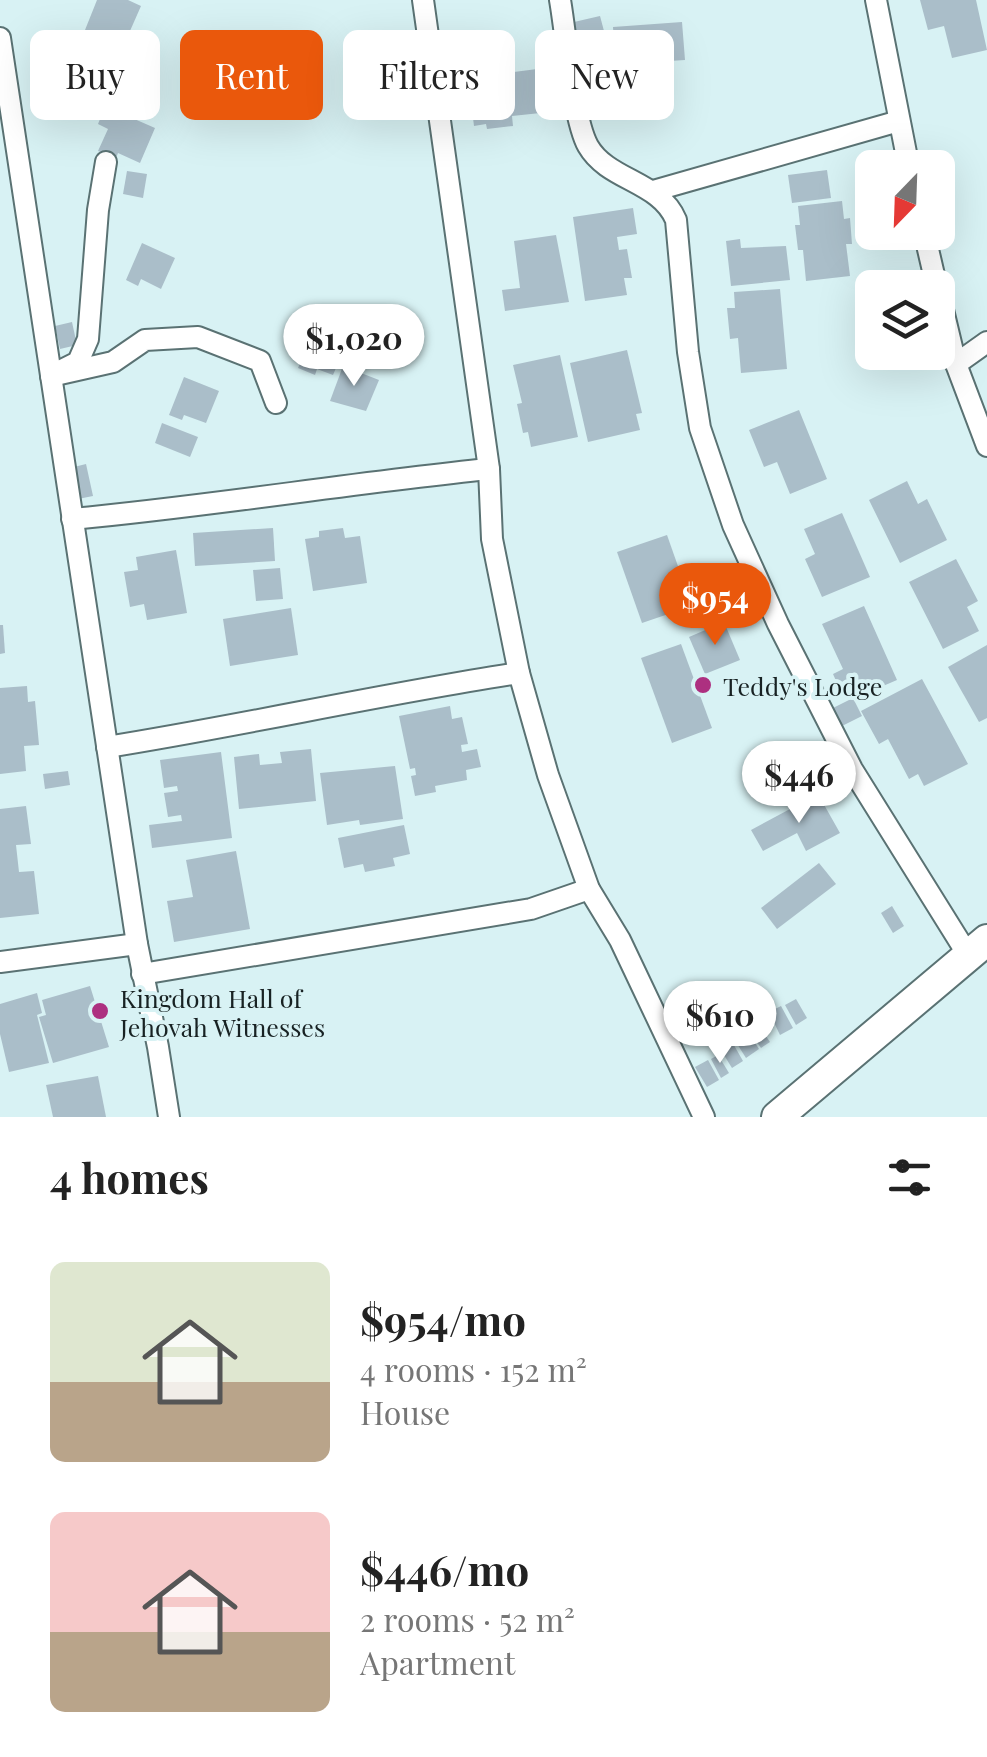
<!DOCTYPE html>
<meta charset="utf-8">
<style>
:root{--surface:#fff;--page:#f6f6f6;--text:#222;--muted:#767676;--accent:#ea580c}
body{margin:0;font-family:"Playfair Display",serif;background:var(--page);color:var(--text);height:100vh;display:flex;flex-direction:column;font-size:38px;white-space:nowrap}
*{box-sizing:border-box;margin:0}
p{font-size:32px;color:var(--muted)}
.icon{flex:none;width:55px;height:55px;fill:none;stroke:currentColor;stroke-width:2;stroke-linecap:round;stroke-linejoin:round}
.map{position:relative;height:1117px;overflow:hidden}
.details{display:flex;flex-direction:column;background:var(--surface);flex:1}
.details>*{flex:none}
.top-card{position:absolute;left:30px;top:30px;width:928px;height:90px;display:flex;gap:20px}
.needle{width:65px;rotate:203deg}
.buttons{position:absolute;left:855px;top:150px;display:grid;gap:20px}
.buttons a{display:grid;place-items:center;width:100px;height:100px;border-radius:15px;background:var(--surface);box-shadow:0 10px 40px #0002;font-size:50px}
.price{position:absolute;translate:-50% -85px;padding:0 22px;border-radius:35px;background:#fff;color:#222;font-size:32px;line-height:65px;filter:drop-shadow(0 2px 5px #0008)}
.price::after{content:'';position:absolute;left:50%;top:60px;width:30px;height:22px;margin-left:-15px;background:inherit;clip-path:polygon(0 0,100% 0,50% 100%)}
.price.active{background:var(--accent);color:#fff}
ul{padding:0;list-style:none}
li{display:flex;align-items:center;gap:30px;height:250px;padding:0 50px}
li span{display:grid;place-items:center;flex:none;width:280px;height:200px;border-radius:15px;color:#555}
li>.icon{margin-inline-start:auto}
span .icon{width:120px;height:120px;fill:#fffc;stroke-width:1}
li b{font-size:42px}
h2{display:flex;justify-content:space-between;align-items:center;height:120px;padding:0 50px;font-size:42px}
.chip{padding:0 35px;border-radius:15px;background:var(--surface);box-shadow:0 10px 40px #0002;font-size:35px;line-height:90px}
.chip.active{background:var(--accent);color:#fff}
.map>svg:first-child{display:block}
.building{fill:#aabec9}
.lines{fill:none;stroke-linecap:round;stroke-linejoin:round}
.street-casing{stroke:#5a7273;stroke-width:24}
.secondary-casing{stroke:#5a7273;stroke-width:34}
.street{stroke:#fff;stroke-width:20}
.secondary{stroke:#fff;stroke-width:30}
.poi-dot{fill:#ad3080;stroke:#d8f2f4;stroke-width:4}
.labels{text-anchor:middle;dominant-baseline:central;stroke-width:8;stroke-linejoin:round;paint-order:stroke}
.poi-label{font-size:25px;fill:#182223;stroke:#d8f2f4;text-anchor:start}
</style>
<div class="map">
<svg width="987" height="1117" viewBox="0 0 987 1117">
<rect width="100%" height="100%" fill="#d8f2f4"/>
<g class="building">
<path d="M97,0H128L141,6L126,40L104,31L101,37L85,30Z"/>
<path d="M920,0H976L987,50L952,58L944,26L928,30Z"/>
<path d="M600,16L604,31L578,38L574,22Z"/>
<path d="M682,22L685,60L654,62L655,72L616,75L613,27Z"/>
<path d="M545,68L550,112L512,116L513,126L487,129L486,124L474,126L468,78Z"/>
<path d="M107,102L125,110L123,114L155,128L140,163L118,153L116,158L98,151L108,129L98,124Z"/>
<path d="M827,170L831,198L792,203L788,175Z"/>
<path d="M127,171L147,174L143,198L123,194Z"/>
<path d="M842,201L844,219L850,218L852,244H846L850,276L806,281L803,250H798L795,225H800L798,206Z"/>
<path d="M633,208L637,234L617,237L619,250L627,249L632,278H624L627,295L585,301L573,217Z"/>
<path d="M556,235L569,302L505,311L502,290L520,288L514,241Z"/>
<path d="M740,239L741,248L786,246L790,280L731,286L726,241Z"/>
<path d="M142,243L175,258L161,289L141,279L138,286L126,280Z"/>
<path d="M780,289L787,369L741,373L738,338L730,339L727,308H735L734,292Z"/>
<path d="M72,322L77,345L60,349L55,326Z"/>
<path d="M307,348L339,361L333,375L317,369L315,375L298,368Z"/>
<path d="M627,350L642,413L636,414L640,430L588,442L570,363Z"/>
<path d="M560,355L578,437L531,447L528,432L523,433L517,404L522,403L513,365Z"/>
<path d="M343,366L379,380L366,411L330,401Z"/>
<path d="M184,377L219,391L206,423L184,415L182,420L169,415Z"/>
<path d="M799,410L827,479L790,494L777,462L764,467L749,430Z"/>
<path d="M162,423L198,437L190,457L155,443Z"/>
<path d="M86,464L93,496L73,500L66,469Z"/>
<path d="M907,481L918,504L927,499L947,540L900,563L869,500Z"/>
<path d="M842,513L870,577L822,597L805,559L815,554L804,529Z"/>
<path d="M273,528L275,561L195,566L193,533Z"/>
<path d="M343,528L345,538L360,536L367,583L313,591L305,539L319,537V531Z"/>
<path d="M667,535L692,606L642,623L617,552Z"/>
<path d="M176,550L187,613L147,620L144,604L130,607L124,572L138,570L136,557Z"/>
<path d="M956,559L978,601L967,607L979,631L943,649L909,582Z"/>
<path d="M280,568L283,599L256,601L253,570Z"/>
<path d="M864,606L897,680L855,698L851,688L841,692L833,674L843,669L822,624Z"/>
<path d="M291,608L298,655L230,666L223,619Z"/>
<path d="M724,622L740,660L705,674L689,637Z"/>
<path d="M0,625H3L5,653L0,654Z"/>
<path d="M681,644L712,728L672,743L641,658Z"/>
<path d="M987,645V718L979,722L948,667Z"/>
<path d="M922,679L968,764L924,786L918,774L909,779L888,739L879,744L861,711Z"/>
<path d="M27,686L28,702L35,701L39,745L24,746L26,771L0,774V688Z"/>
<path d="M853,698L862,716L840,727L831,709Z"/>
<path d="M450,706L452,719L462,717L468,744L461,745L462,752L477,749L481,767L466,770L467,780L435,786L436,792L415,796L411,776L416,775L415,768L410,769L399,716Z"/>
<path d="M311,749L316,801L239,809L234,757L259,754L260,765L282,763L280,752Z"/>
<path d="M221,752L232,838L152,848L149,825L182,821L181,815L168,817L164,793L178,791L177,786L164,788L160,760Z"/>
<path d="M395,766L403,819L360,825L359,820L327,825L320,773Z"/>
<path d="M68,771L70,785L45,789L43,774Z"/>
<path d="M818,794L840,833L806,851L797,833L763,851L751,830Z"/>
<path d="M26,806L31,844L16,845L19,872L34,871L39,914L0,918V809Z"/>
<path d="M404,825L410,854L393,858L395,866L365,872L363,864L344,868L338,838Z"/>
<path d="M236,851L250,929L174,942L167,901L193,897L186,860Z"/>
<path d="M819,863L836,884L777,929L761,908Z"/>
<path d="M892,906L904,926L893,933L881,913Z"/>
<path d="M90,986L109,1047L53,1063L39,1017L46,1015L42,1000Z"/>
<path d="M37,993L42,1013L37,1015L49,1063L9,1072L0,1034V1004Z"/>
<path d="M754,994L774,1027L766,1032L746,998Z"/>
<path d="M796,999L807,1018L796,1025L785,1005Z"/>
<path d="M781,1006L793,1028L780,1035L769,1012Z"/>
<path d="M759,1026L770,1042L761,1048L750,1032Z"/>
<path d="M747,1030L759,1049L746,1058L734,1039Z"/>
<path d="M731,1040L743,1061L732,1068L719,1047Z"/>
<path d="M718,1055L729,1073L721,1078L711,1059Z"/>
<path d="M708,1060L719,1080L707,1087L695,1067Z"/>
<path d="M98,1076L106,1117H53L46,1085Z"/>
</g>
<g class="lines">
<defs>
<g id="street">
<path d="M423,0L489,469L492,539L519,673L548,775L589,889L620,940L704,1117"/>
<path d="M560,0C566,34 573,119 588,146C608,181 660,181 676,220L688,352L700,428L733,525L778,624L852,769L968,955"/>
<path d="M876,0L909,168"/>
<path d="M0,38L137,944L158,1047L169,1117"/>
<path d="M653,191L899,121"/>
<path d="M924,232L937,288"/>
<path d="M938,289L956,364L987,446"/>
<path d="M956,364L987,342"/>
<path d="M62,370L78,362L88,339L98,210L106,162"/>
<path d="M51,376L113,362L145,340L198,337L260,361L276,403"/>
<path d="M72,519C212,506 350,483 489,469"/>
<path d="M107,747C245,725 381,694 519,673"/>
<path d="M0,962L137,944"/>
<path d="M142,974L531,909L589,889"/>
</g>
<path id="secondary" d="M777,1117L987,940"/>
</defs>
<use href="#street" class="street-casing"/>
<use href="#secondary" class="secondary-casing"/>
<use href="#street" class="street"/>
<use href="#secondary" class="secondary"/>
</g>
<g class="poi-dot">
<circle cx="703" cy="685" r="10"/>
<circle cx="100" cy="1011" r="10"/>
</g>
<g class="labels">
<g class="poi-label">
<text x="723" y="685">Teddy's Lodge</text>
<text x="120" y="997">Kingdom Hall of<tspan x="120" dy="29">Jehovah Witnesses</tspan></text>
</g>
</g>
</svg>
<div class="buttons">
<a><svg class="needle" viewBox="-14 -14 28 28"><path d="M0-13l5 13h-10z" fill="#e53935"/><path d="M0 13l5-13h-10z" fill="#767676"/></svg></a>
<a><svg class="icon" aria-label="layers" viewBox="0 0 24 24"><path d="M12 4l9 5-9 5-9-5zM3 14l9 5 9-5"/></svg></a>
</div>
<b class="price" style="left:354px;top:389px">$1,020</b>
<b class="price active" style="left:715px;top:648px">$954</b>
<b class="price" style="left:799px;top:826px">$446</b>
<b class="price" style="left:720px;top:1066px">$610</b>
<div class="top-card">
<a class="chip">Buy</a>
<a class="chip active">Rent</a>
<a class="chip">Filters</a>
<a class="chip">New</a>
</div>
</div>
<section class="details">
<h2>4 homes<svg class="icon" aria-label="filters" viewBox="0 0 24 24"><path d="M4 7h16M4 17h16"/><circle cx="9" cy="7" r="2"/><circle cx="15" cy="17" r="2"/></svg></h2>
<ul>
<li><span style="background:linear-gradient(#dfe7d0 60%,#b9a48a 0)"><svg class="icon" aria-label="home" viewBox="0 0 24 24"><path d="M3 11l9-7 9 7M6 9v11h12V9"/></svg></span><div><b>$954/mo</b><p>4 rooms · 152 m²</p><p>House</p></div></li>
<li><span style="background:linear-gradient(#f6c9c9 60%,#b9a48a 0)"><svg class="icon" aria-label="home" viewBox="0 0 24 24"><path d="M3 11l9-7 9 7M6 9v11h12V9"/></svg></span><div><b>$446/mo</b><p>2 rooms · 52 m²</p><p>Apartment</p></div></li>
</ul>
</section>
